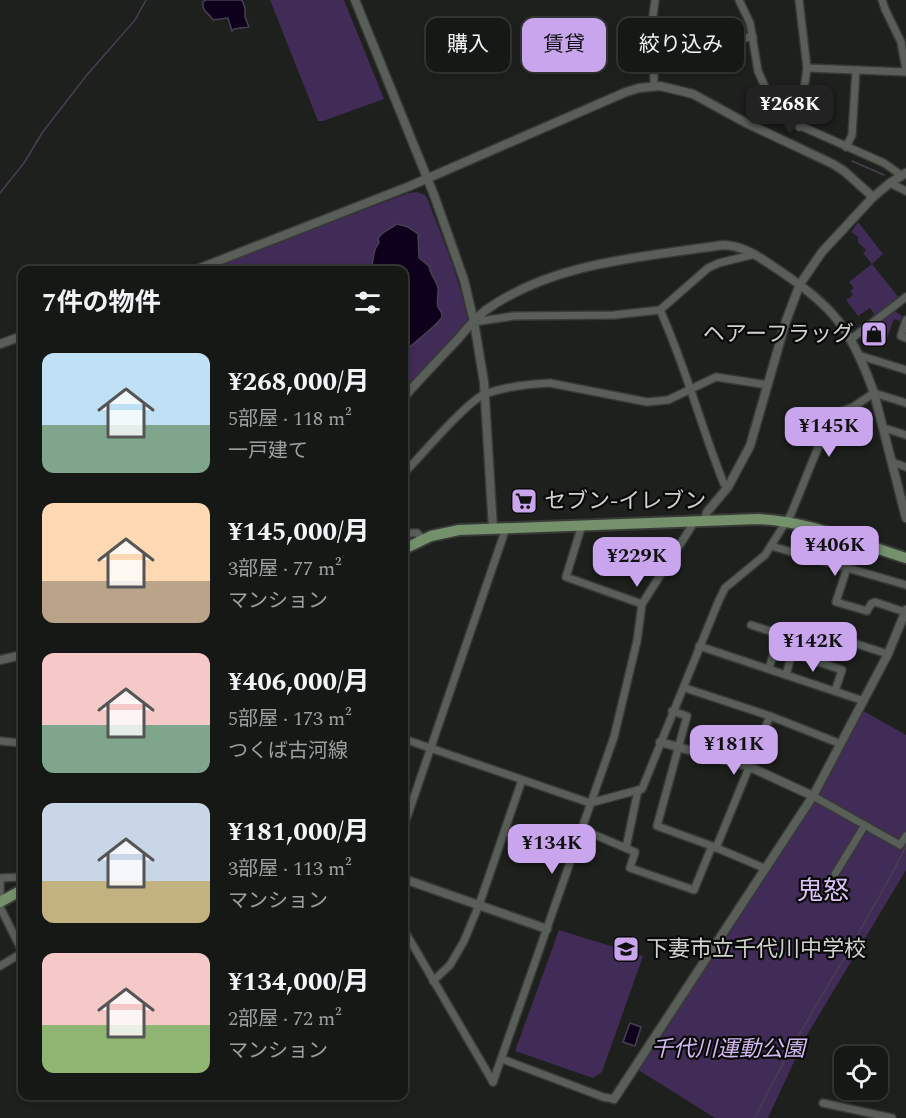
<!DOCTYPE html>
<html lang="ja">
<meta charset="utf-8">
<style>
:root{--surface:#161815;--page:#1f211e;--text:#f1f3f6;--muted:#9ea0a0;--line:#353734;--accent:#c9a5ee}
body{margin:0;font-family:Spectral,"Noto Sans JP",serif;background:var(--page);color:var(--text);height:100vh;display:flex;flex-direction:column;font-size:22px;white-space:nowrap}
*{box-sizing:border-box;margin:0}
p{font-size:20px;color:var(--muted)}
.icon{flex:none;width:33px;height:33px;fill:none;stroke:currentColor;stroke-width:2;stroke-linecap:round;stroke-linejoin:round}
.map{position:relative;flex:1;overflow:hidden}
.details{position:absolute;left:18px;top:266px;width:390px;height:834px;display:flex;flex-direction:column;background:var(--surface);border-radius:12px;box-shadow:0 3px 9px #0003,0 0 0 2px var(--line)}
.details>*{flex:none}
.guide{position:absolute;left:426px;top:18px;width:390px;height:54px;display:flex;gap:12px}
.tools{position:absolute;left:834px;top:1046px;display:grid;gap:12px}
.tools a{display:grid;place-items:center;width:54px;height:54px;border-radius:12px;background:var(--surface);box-shadow:0 3px 9px #0003,0 0 0 2px var(--line);font-size:30px}
.price{position:absolute;translate:-50% -51px;padding:0 14px;border-radius:12px;background:var(--accent);color:#111;font-size:20px;line-height:39px;filter:drop-shadow(0 2px 3px #0008)}
.price::after{content:'';position:absolute;left:50%;top:36px;width:18px;height:14px;margin-left:-9px;background:inherit;clip-path:polygon(0 0,100% 0,50% 100%)}
.price.active{background:#222;color:#fff}
ul{padding:0;list-style:none}
li{display:flex;align-items:center;gap:18px;height:150px;padding:0 24px}
li span{display:grid;place-items:center;flex:none;width:168px;height:120px;border-radius:12px;color:#555}
li>.icon{margin-inline-start:auto}
span .icon{width:72px;height:72px;fill:#fffc;stroke-width:1}
li b{font-size:26px}
h2{display:flex;justify-content:space-between;align-items:center;height:72px;padding:0 24px;font-size:26px}
.pill{padding:0 21px;border-radius:12px;background:var(--surface);box-shadow:0 3px 9px #0003,0 0 0 2px var(--line);font-size:21px;line-height:54px}
.pill.active{background:var(--accent);color:#111}
.map>svg:first-child{display:block}
.green{fill:#412b57}
.water{fill:#0e001c;stroke:#483f52;stroke-width:1.5}
.lines{fill:none;stroke-linecap:round;stroke-linejoin:round}
.stream{stroke:#483f52;stroke-width:1.5}
.minor-casing{stroke:#373a36;stroke-width:10}
.tertiary-casing{stroke:#373a36;stroke-width:11}
.primary-casing{stroke:#373a36;stroke-width:14}
.minor{stroke:#595e58;stroke-width:7}
.tertiary{stroke:#595e58;stroke-width:8}
.primary{stroke:#75916c;stroke-width:10}
.labels{text-anchor:middle;dominant-baseline:central;stroke-width:4.5;stroke-linejoin:round;paint-order:stroke}
.poi-label{font-size:22px;fill:#d0d2cf;stroke:#080908;text-anchor:start}
.park-label{font-size:22px;font-style:italic;fill:#d4b8f3;stroke:#080908}
.quarter-label{font-size:26px;fill:#dbc1f8;stroke:#080908}
</style>
<div class="map">
<svg width="906" height="1118" viewBox="0 0 906 1118">
<rect width="100%" height="100%" fill="#1d201c"/>
<g class="green">
<path d="M270,0H344L384,99L323,121H318Z"/>
<path d="M417,192L425,195L428,200C443,240 461,281 468,323L404,391V270H207L408,193Z"/>
<path d="M858,222L883,254L872,264L900,299L871,322L869,320L874,314L870,308L858,316L846,300L853,295L850,291L854,288L849,282L872,264L863,253L866,250L858,242V237L851,232Z"/>
<path d="M898,305L896,312L902,316L900,321L894,319L886,341L884,340L883,344L875,343L880,337L870,326Z"/>
<path d="M860,709L906,735V870L804,1040L768,1118H715L635,1068L813,796Z"/>
<path d="M559,930L643,956L602,1072L593,1078L515,1051Z"/>
</g>
<g class="water">
<path d="M206,0H242L245,8V17L249,27L234,29L232,31L228,18L213,20C209,12 202,13 203,2Z"/>
<path d="M397,224L408,227L418,234L419,258L429,266C430,275 436,279 438,288C439,294 436,301 438,307C440,311 442,311 442,316C442,321 410,347 404,351V270H369C376,261 371,251 379,243L378,238L384,232Z"/>
<path d="M630,1023L641,1027L635,1046L623,1042Z"/>
</g>
<g class="lines">
<g class="stream">
<path d="M852,161L884,175"/>
<path d="M0,193L24,163L42,133L86,76L135,20L146,0"/>
<path d="M755,1118C800,1024 860,939 906,846"/>
</g>
<defs>
<g id="minor">
<path d="M739,0L750,23L758,71L765,87L785,119L884,163L901,175"/>
<path d="M799,0L807,68L799,127"/>
<path d="M882,0L885,9L901,42L906,69"/>
<path d="M653,46L753,37"/>
<path d="M807,68L906,72"/>
<path d="M654,86L653,16L655,0"/>
<path d="M846,147L852,135L856,70"/>
<path d="M890,183L906,191"/>
<path d="M660,310C686,367 701,427 724,484L728,487"/>
<path d="M906,320L901,336L906,338"/>
<path d="M474,322L514,316L614,315L660,310L708,268L719,263L755,254"/>
<path d="M851,339L906,297"/>
<path d="M858,355L906,370"/>
<path d="M884,428L906,435"/>
<path d="M892,462L906,467"/>
<path d="M404,473C421,456 466,402 485,394C504,387 529,384 550,383L647,402L668,400L716,377L768,385"/>
<path d="M582,525L566,577L642,604"/>
<path d="M404,533H417L423,539"/>
<path d="M771,546L906,585"/>
<path d="M847,568L836,602L867,611L871,604L875,602L905,612"/>
<path d="M751,625L779,634L769,669"/>
<path d="M803,627L888,654"/>
<path d="M699,646L864,701"/>
<path d="M786,675L792,653L842,670L835,691"/>
<path d="M685,688L770,716L841,744"/>
<path d="M672,711L687,716L657,826L712,846"/>
<path d="M404,739L590,803L642,789L719,600L725,588L765,555L791,514L828,423L840,412L853,407L874,393L906,403"/>
<path d="M0,741L22,743"/>
<path d="M813,796L900,845L906,836"/>
<path d="M404,826L506,528"/>
<path d="M581,829L635,852L630,868L694,890L712,846L764,868"/>
<path d="M626,848L638,790"/>
<path d="M716,848L770,716"/>
<path d="M835,874L865,825"/>
<path d="M0,878L22,877"/>
<path d="M0,879V893"/>
<path d="M0,907L22,951"/>
<path d="M404,930L493,1082"/>
<path d="M0,966L22,953"/>
<path d="M433,981L450,965L464,941L479,905L522,780"/>
<path d="M502,1059L603,1097L614,1099"/>
<path d="M493,1082L614,737L637,641L642,604L695,521"/>
<path d="M823,1103L892,1118"/>
</g>
<g id="tertiary">
<path d="M355,0L434,195L464,280L474,322L484,382L493,529"/>
<path d="M195,270L410,186L626,92L639,88L660,86L693,94L746,123L833,164L844,171L873,197"/>
<path d="M0,344L22,336"/>
<path d="M404,397C421,378 439,359 457,340C466,330 475,318 486,310C553,262 643,257 723,245C745,246 759,257 777,269C833,306 851,328 874,393L906,518"/>
<path d="M705,520L707,512L728,487L750,446L786,321L800,284L822,252L873,197L890,183L906,173"/>
<path d="M0,660L22,655"/>
<path d="M660,742L750,767L813,796"/>
<path d="M404,879L547,929"/>
<path d="M614,1099L813,796L888,654L906,610"/>
</g>
<g id="primary">
<path d="M404,549L431,536L459,530L758,519C809,521 858,543 906,558"/>
<path d="M0,902L22,890"/>
</g>
</defs>
<use href="#minor" class="minor-casing"/>
<use href="#tertiary" class="tertiary-casing"/>
<use href="#primary" class="primary-casing"/>
<use href="#minor" class="minor"/>
<use href="#tertiary" class="tertiary"/>
<use href="#primary" class="primary"/>
</g>
<defs>
<symbol id="shop-square" viewBox="-11 -11 22 22"><rect x="-9" y="-9" width="18" height="18" rx="4" fill="#c9a5ee" stroke="#080908"/><path d="M-5-2.5h2.3a2.7 3.5 0 0 1 5.4 0H5L5.5 6h-11ZM-1.5-2.5h3a1.5 2.3 0 0 0-3 0Z" fill="#111"/></symbol>
<symbol id="supermarket-square" viewBox="-11 -11 22 22"><rect x="-9" y="-9" width="18" height="18" rx="4" fill="#c9a5ee" stroke="#080908"/><path d="M-6-5.5h2.5l.6 2H6L4.5 2H-2.5L-4.4-4H-6ZM-1.5 3.2a1.3 1.3 0 1 0 .1 0ZM3 3.2a1.3 1.3 0 1 0 .1 0Z" fill="#111"/></symbol>
<symbol id="school-square" viewBox="-11 -11 22 22"><rect x="-9" y="-9" width="18" height="18" rx="4" fill="#c9a5ee" stroke="#080908"/><path d="M0-5L7-2L0 1L-7-2ZM-4 1L0 2.5L4 1V4Q0 6-4 4Z" fill="#111"/></symbol>
</defs>
<g fill-rule="evenodd">
<use href="#shop-square" x="859" y="319" width="30" height="30"/>
<use href="#supermarket-square" x="509" y="486" width="30" height="30"/>
<use href="#school-square" x="611" y="934" width="30" height="30"/>
</g>
<g class="labels">
<g class="poi-label">
<text x="854" y="334" text-anchor="end">ヘアーフラッグ</text>
<text x="544" y="501">セブン-イレブン</text>
<text x="646" y="949">下妻市立千代川中学校</text>
</g>
<g class="park-label">
<text x="728" y="1049">千代川運動公園</text>
</g>
<g class="quarter-label">
<text x="823" y="891">鬼怒</text>
</g>
</g>
</svg>
<div class="tools">
<a><svg class="icon" aria-label="locate" viewBox="0 0 24 24"><circle cx="12" cy="12" r="6"/><path d="M12 2v4M12 18v4M2 12h4M18 12h4"/></svg></a>
</div>
<b class="price active" style="left:790px;top:136px">¥268K</b>
<b class="price" style="left:829px;top:458px">¥145K</b>
<b class="price" style="left:835px;top:577px">¥406K</b>
<b class="price" style="left:637px;top:588px">¥229K</b>
<b class="price" style="left:813px;top:673px">¥142K</b>
<b class="price" style="left:734px;top:776px">¥181K</b>
<b class="price" style="left:552px;top:875px">¥134K</b>
<div class="guide">
<a class="pill">購入</a>
<a class="pill active">賃貸</a>
<a class="pill">絞り込み</a>
</div>
<section class="details">
<h2>7件の物件<svg class="icon" aria-label="filters" viewBox="0 0 24 24"><path d="M4 7h16M4 17h16"/><circle cx="9" cy="7" r="2"/><circle cx="15" cy="17" r="2"/></svg></h2>
<ul>
<li><span style="background:linear-gradient(#bfe0f5 60%,#7fa58c 0)"><svg class="icon" aria-label="home" viewBox="0 0 24 24"><path d="M3 11l9-7 9 7M6 9v11h12V9"/></svg></span><div><b>¥268,000/月</b><p>5部屋 · 118 m²</p><p>一戸建て</p></div></li>
<li><span style="background:linear-gradient(#ffd9b3 65%,#b9a48a 0)"><svg class="icon" aria-label="home" viewBox="0 0 24 24"><path d="M3 11l9-7 9 7M6 9v11h12V9"/></svg></span><div><b>¥145,000/月</b><p>3部屋 · 77 m²</p><p>マンション</p></div></li>
<li><span style="background:linear-gradient(#f6c9c9 60%,#7fa58c 0)"><svg class="icon" aria-label="home" viewBox="0 0 24 24"><path d="M3 11l9-7 9 7M6 9v11h12V9"/></svg></span><div><b>¥406,000/月</b><p>5部屋 · 173 m²</p><p>つくば古河線</p></div></li>
<li><span style="background:linear-gradient(#c9d6e8 65%,#c2b280 0)"><svg class="icon" aria-label="home" viewBox="0 0 24 24"><path d="M3 11l9-7 9 7M6 9v11h12V9"/></svg></span><div><b>¥181,000/月</b><p>3部屋 · 113 m²</p><p>マンション</p></div></li>
<li><span style="background:linear-gradient(#f6c9c9 60%,#8fb573 0)"><svg class="icon" aria-label="home" viewBox="0 0 24 24"><path d="M3 11l9-7 9 7M6 9v11h12V9"/></svg></span><div><b>¥134,000/月</b><p>2部屋 · 72 m²</p><p>マンション</p></div></li>
</ul>
</section>
</div>
